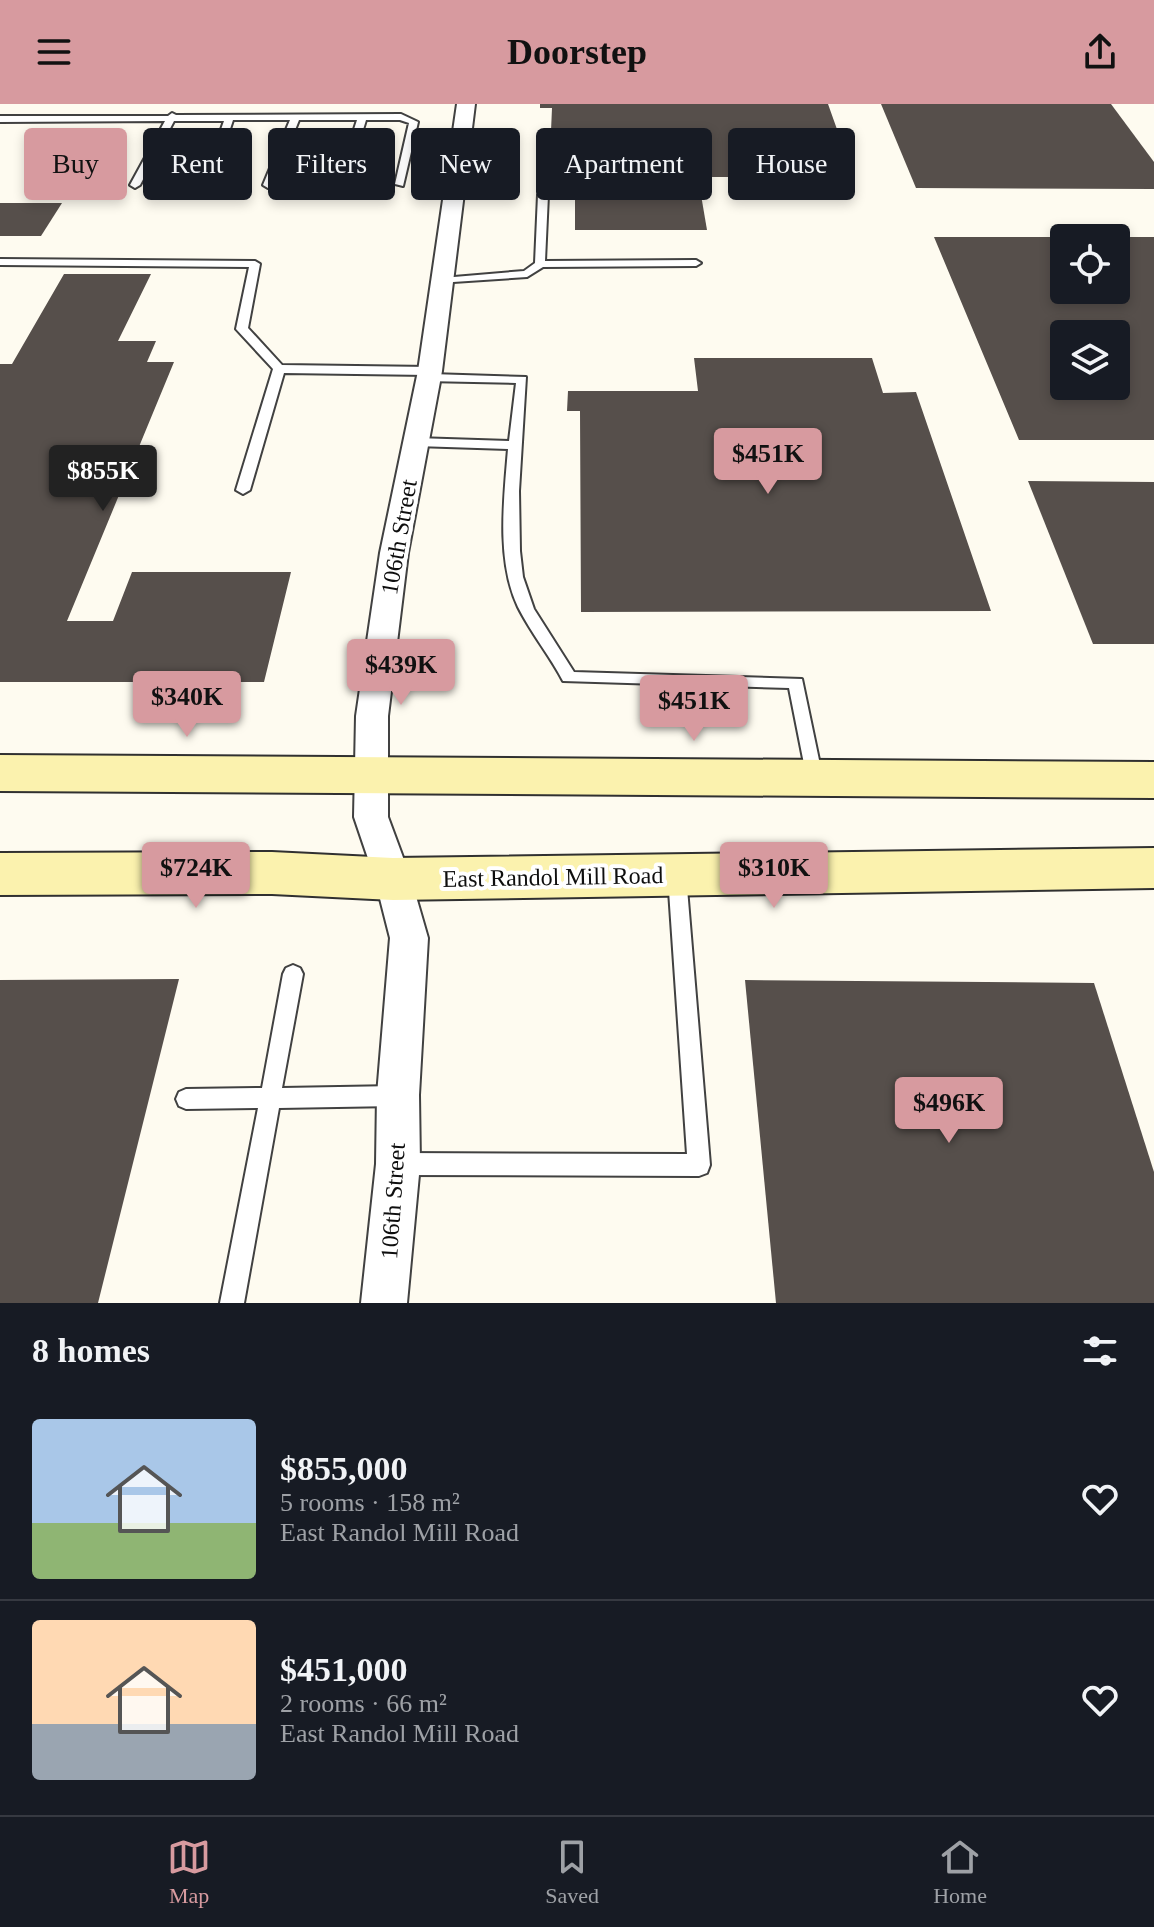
<!DOCTYPE html>
<meta charset="utf-8">
<style>
:root{--surface:#171b24;--page:#20242c;--text:#f1f3f6;--muted:#9ea1a6;--line:#363941;--accent:#d79a9f}
body{margin:0;font-family:"Times New Roman",serif;background:var(--page);color:var(--text);height:100vh;display:flex;flex-direction:column;font-size:30px;white-space:nowrap}
*{box-sizing:border-box;margin:0}
p{font-size:26px;color:var(--muted)}
.icon{flex:none;width:44px;height:44px;fill:none;stroke:currentColor;stroke-width:2;stroke-linecap:round;stroke-linejoin:round}
.map{position:relative;height:1199px;overflow:hidden}
.details{display:flex;flex-direction:column;background:var(--surface);flex:1}
.details>*{flex:none}
.banner{position:absolute;left:24px;top:24px;width:1106px;height:72px;display:flex;gap:16px}
.fabs{position:absolute;left:1050px;top:120px;display:grid;gap:16px}
.fabs a{display:grid;place-items:center;width:80px;height:80px;border-radius:8px;background:var(--surface);box-shadow:0 4px 12px #0003;font-size:40px}
.price{position:absolute;translate:-50% -68px;padding:0 18px;border-radius:8px;background:var(--accent);color:#111;font-size:26px;line-height:52px;filter:drop-shadow(0 2px 4px #0008)}
.price::after{content:'';position:absolute;left:50%;top:48px;width:24px;height:18px;margin-left:-12px;background:inherit;clip-path:polygon(0 0,100% 0,50% 100%)}
.price.active{background:#222;color:#fff}
ul{padding:0;list-style:none}
li{display:flex;align-items:center;gap:24px;height:200px;padding:0 32px}
li+li{border-top:2px solid var(--line)}
li span{display:grid;place-items:center;flex:none;width:224px;height:160px;border-radius:8px;color:#555}
li>.icon{margin-inline-start:auto}
span .icon{width:96px;height:96px;fill:#fffc;stroke-width:1}
li b{font-size:34px}
h2{display:flex;justify-content:space-between;align-items:center;height:96px;padding:0 32px;font-size:34px}
.pill{padding:0 28px;border-radius:8px;background:var(--surface);box-shadow:0 4px 12px #0003;font-size:28px;line-height:72px}
.pill.active{background:var(--accent);color:#111}
header{display:flex;justify-content:space-between;align-items:center;height:104px;padding:0 32px;background:var(--accent);color:#111;font-size:36px;font-weight:800}
.menu{display:flex;justify-content:space-around;align-items:center;height:112px;border-top:2px solid var(--line);background:var(--surface);font-size:22px;color:var(--muted)}
.menu a{display:grid;justify-items:center;gap:4px}
.menu .active{color:var(--accent)}
.map>svg:first-child{display:block}
.building{fill:#564f4b;fill-rule:evenodd}
.lines{fill:none;stroke-linecap:round;stroke-linejoin:round}
.lane-casing{stroke:#414141;stroke-width:4}
.street-casing{stroke:#414141;stroke-width:4}
.secondary-casing{stroke:#303030;stroke-width:4}
.lane{fill:#fff;fill-rule:evenodd}
.street{fill:#fff;fill-rule:evenodd}
.secondary{fill:#fbf2ae;fill-rule:evenodd}
.labels{text-anchor:middle;dominant-baseline:central;stroke-width:8;stroke-linejoin:round;paint-order:stroke}
.street-label{font-size:24px;fill:#0e0e0e;stroke:#fff}
</style>
<header><svg class="icon" aria-label="menu" viewBox="0 0 24 24"><path d="M4 6h16M4 12h16M4 18h16"/></svg>Doorstep<svg class="icon" aria-label="share" viewBox="0 0 24 24"><path d="M12 15V3M7 8l5-5 5 5M5 13v7h14v-7"/></svg></header>
<div class="map">
<svg width="1154" height="1199" viewBox="0 0 1154 1199">
<rect width="100%" height="100%" fill="#fefbf0"/>
<g class="building">
<path d="M540,0H828L854,73H549L552,4H540Z"/>
<path d="M881,0H1111L1154,58V85L916,84Z"/>
<path d="M575,85H700L707,126H575Z"/>
<path d="M0,99H62L41,132H0Z"/>
<path d="M934,133H1064V186H1116V133H1154V336H1019ZM1064,230H1116V282H1064Z"/>
<path d="M64,170H151L118,237H156L147,258H174L67,517H113L132,468H291L264,578H0V260H12Z"/>
<path d="M694,254H872L883,289L916,288L991,507L581,508L580,307H567L568,287H698Z"/>
<path d="M1028,377L1154,378V540H1093Z"/>
<path d="M179,875L98,1199H0V876Z"/>
<path d="M745,876L1094,879L1154,1068V1199H776Z"/>
</g>
<g class="lines">
<defs>
<g id="lane">
<path d="M172,9L176,11L401,10L418,18L403,82L395,80L409,19L400,16H366L346,81L341,84L336,81L357,16H299L273,81L268,84L263,81L290,16H233L211,82L206,85L201,82L224,17H174L140,81L135,84L130,81L165,17L0,18V12H168Z"/>
<path d="M543,88L548,91L545,157L696,156L701,159L696,162L543,163L527,173L438,179V175L442,174L524,167L535,159L538,91Z"/>
<path d="M0,155L255,157L260,160L248,224L282,261L430,263L436,267L431,270L526,273L519,387L520,447L523,473L534,505L574,568L802,575L823,675L821,680H809L807,675L789,584L563,577C550,552 531,529 518,503C496,457 504,394 508,345L416,342L410,338L416,334L509,337L516,279L425,277L423,274L428,271L284,269L250,386L243,390L236,386L273,265L236,225L249,163L0,161Z"/>
<path d="M677,765L683,767L686,772L710,1061L707,1069L699,1072L400,1071L392,1068L389,1060L392,1052L400,1049L687,1050L668,772L671,767Z"/>
<path d="M293,861L300,864L303,870L282,984L396,982L403,985L406,992L403,999L396,1002L279,1004L244,1199H220L258,1004L186,1005L179,1002L176,995L179,988L186,985L262,984L283,870L286,864Z"/>
</g>
<path id="street" d="M457,0H475L442,267L408,449L388,612V713L411,775L428,834L419,991L420,1060L407,1199H361L376,1060L377,991L390,834L375,775L354,713L356,612L380,449L418,267Z"/>
<g id="secondary">
<path d="M0,651L1154,658V694L0,687Z"/>
<path d="M1154,744V784L393,796L272,790L0,791V749L272,748L393,754Z"/>
</g>
</defs>
<use href="#lane" class="lane-casing"/>
<use href="#street" class="street-casing"/>
<use href="#secondary" class="secondary-casing"/>
<use href="#lane" class="lane"/>
<use href="#street" class="street"/>
<use href="#secondary" class="secondary"/>
</g>
<g class="labels">
<g class="street-label">
<text transform="translate(399 433) rotate(-80)">106th Street</text>
<text transform="translate(553 773) rotate(-1)">East Randol Mill Road</text>
<text transform="translate(393 1097) rotate(-86)">106th Street</text>
</g>
</g>
</svg>
<div class="fabs">
<a><svg class="icon" aria-label="locate" viewBox="0 0 24 24"><circle cx="12" cy="12" r="6"/><path d="M12 2v4M12 18v4M2 12h4M18 12h4"/></svg></a>
<a><svg class="icon" aria-label="layers" viewBox="0 0 24 24"><path d="M12 4l9 5-9 5-9-5zM3 14l9 5 9-5"/></svg></a>
</div>
<b class="price" style="left:768px;top:392px">$451K</b>
<b class="price active" style="left:103px;top:409px">$855K</b>
<b class="price" style="left:401px;top:603px">$439K</b>
<b class="price" style="left:187px;top:635px">$340K</b>
<b class="price" style="left:694px;top:639px">$451K</b>
<b class="price" style="left:196px;top:806px">$724K</b>
<b class="price" style="left:774px;top:806px">$310K</b>
<b class="price" style="left:949px;top:1041px">$496K</b>
<div class="banner">
<a class="pill active">Buy</a>
<a class="pill">Rent</a>
<a class="pill">Filters</a>
<a class="pill">New</a>
<a class="pill">Apartment</a>
<a class="pill">House</a>
</div>
</div>
<section class="details">
<h2>8 homes<svg class="icon" aria-label="filters" viewBox="0 0 24 24"><path d="M4 7h16M4 17h16"/><circle cx="9" cy="7" r="2"/><circle cx="15" cy="17" r="2"/></svg></h2>
<ul>
<li><span style="background:linear-gradient(#a9c7e8 65%,#8fb573 0)"><svg class="icon" aria-label="home" viewBox="0 0 24 24"><path d="M3 11l9-7 9 7M6 9v11h12V9"/></svg></span><div><b>$855,000</b><p>5 rooms · 158 m²</p><p>East Randol Mill Road</p></div><svg class="icon" aria-label="heart" viewBox="0 0 24 24"><path d="M12 20l-8-8c-3-5 5-10 8-4 3-6 11-1 8 4z"/></svg></li>
<li><span style="background:linear-gradient(#ffd9b3 65%,#9aa5b1 0)"><svg class="icon" aria-label="home" viewBox="0 0 24 24"><path d="M3 11l9-7 9 7M6 9v11h12V9"/></svg></span><div><b>$451,000</b><p>2 rooms · 66 m²</p><p>East Randol Mill Road</p></div><svg class="icon" aria-label="heart" viewBox="0 0 24 24"><path d="M12 20l-8-8c-3-5 5-10 8-4 3-6 11-1 8 4z"/></svg></li>
</ul>
</section>
<nav class="menu">
<a class="active"><svg class="icon" aria-label="map" viewBox="0 0 24 24"><path d="M3 6l6-2 6 2 6-2v14l-6 2-6-2-6 2zM9 4v14M15 6v14"/></svg>Map</a>
<a><svg class="icon" aria-label="saved" viewBox="0 0 24 24"><path d="M7 4h10v16l-5-4-5 4z"/></svg>Saved</a>
<a><svg class="icon" aria-label="home" viewBox="0 0 24 24"><path d="M3 11l9-7 9 7M6 9v11h12V9"/></svg>Home</a>
</nav>
